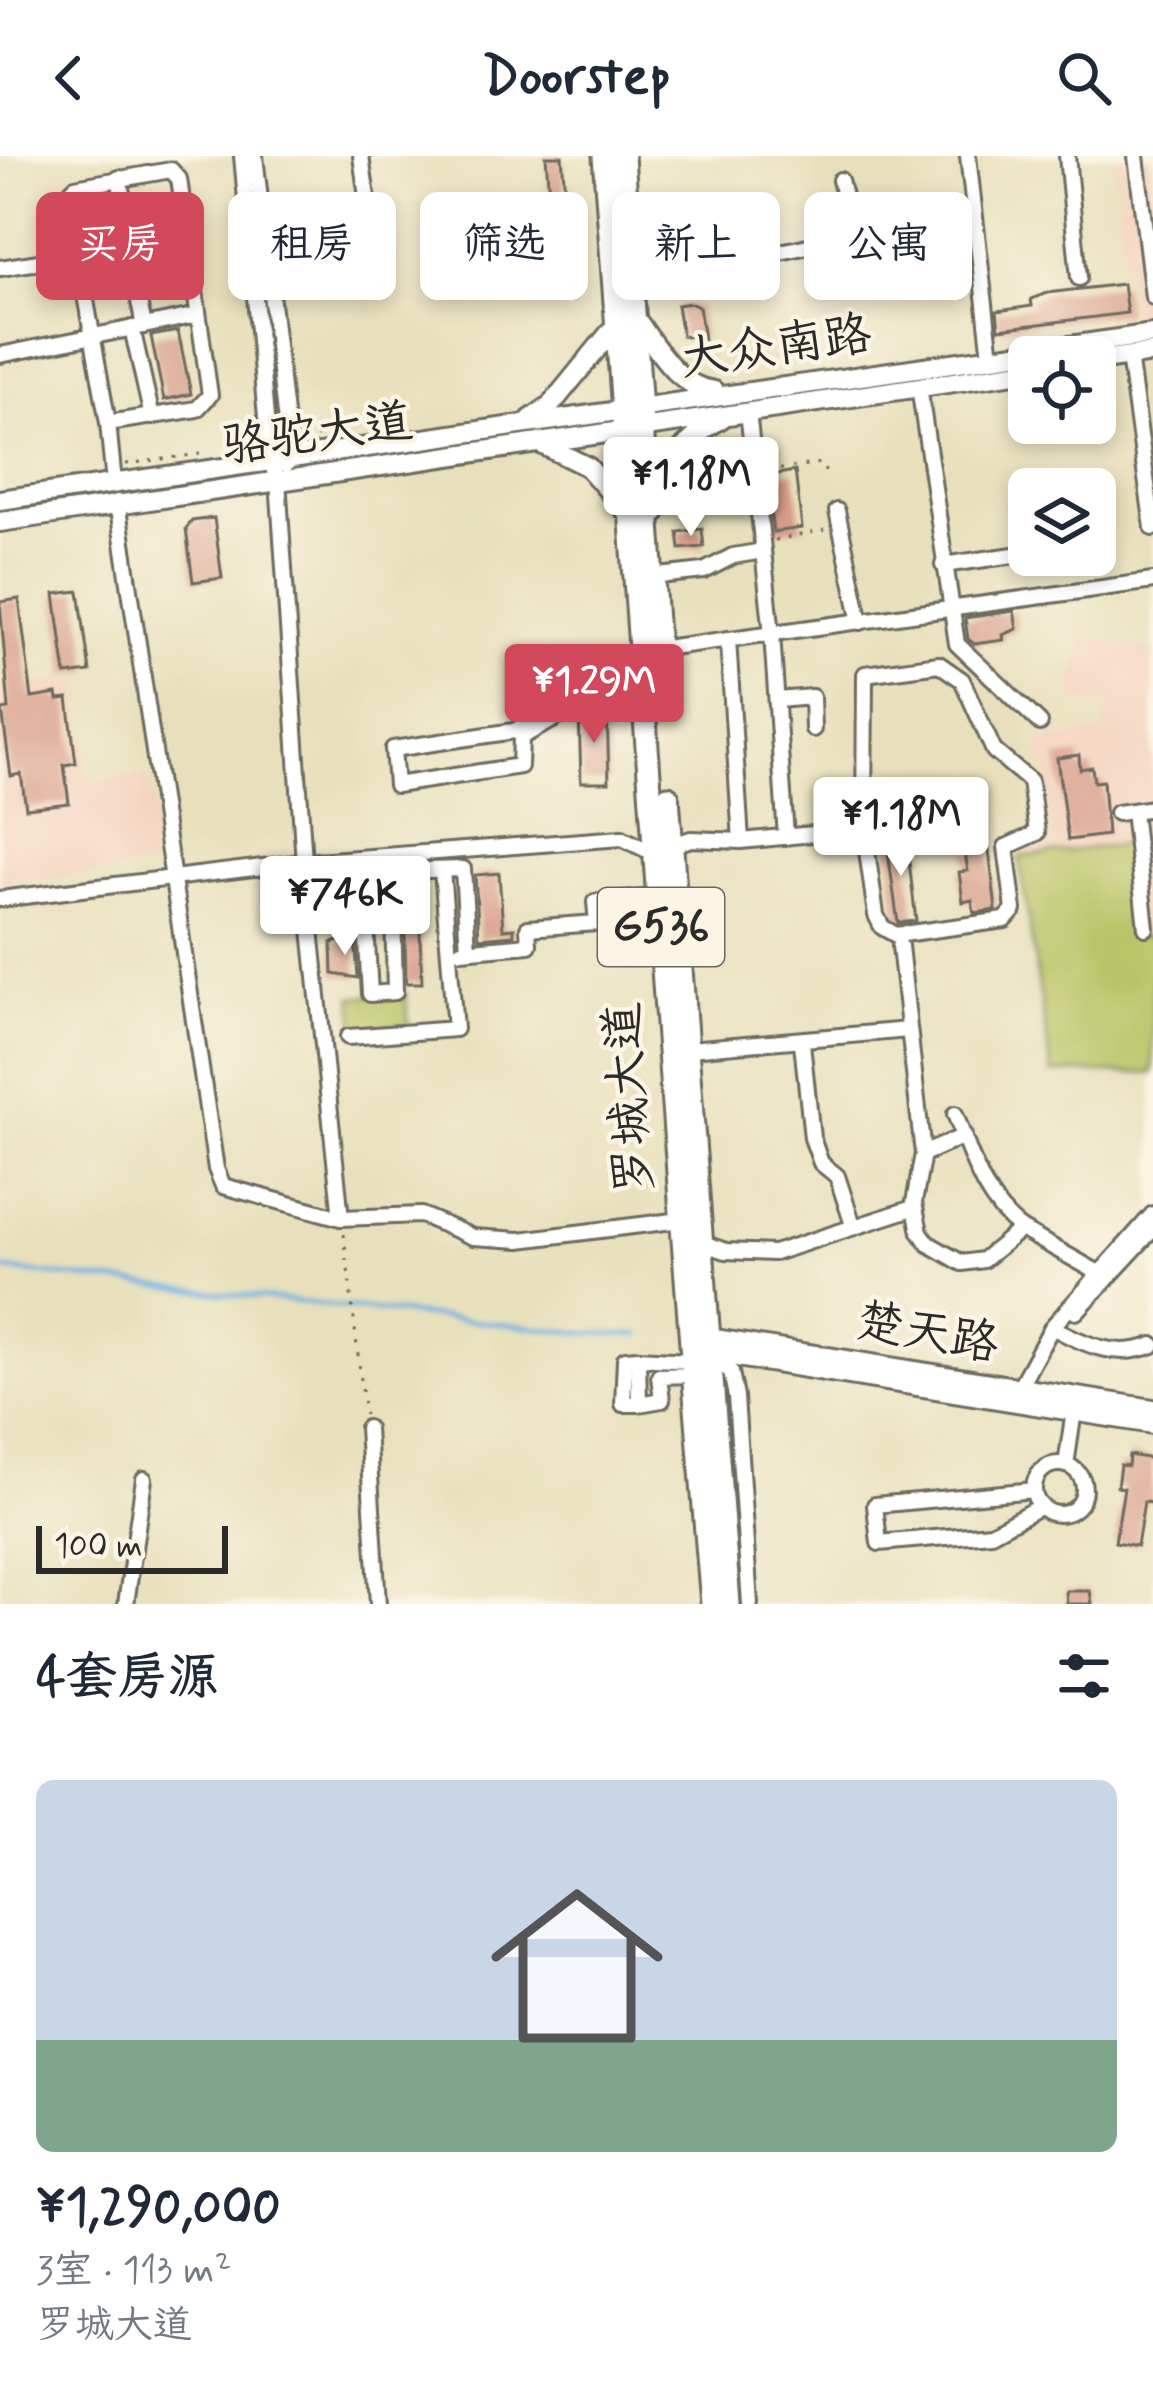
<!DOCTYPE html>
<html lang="zh">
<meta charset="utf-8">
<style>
:root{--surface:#fff;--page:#f6f6f7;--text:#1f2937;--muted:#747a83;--accent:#d1495b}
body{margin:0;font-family:Mynerve,"LXGW WenKai TC",sans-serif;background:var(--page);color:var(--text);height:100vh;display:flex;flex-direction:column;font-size:45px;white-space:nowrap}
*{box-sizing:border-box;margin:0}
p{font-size:39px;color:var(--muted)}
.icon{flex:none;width:66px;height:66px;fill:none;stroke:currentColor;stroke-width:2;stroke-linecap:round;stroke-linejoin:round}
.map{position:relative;height:1448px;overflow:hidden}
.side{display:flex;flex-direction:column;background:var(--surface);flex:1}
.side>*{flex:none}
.guide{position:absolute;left:36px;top:36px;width:1083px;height:108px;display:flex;gap:24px}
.tools{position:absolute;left:1008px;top:180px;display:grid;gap:24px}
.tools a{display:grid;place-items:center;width:108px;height:108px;border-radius:18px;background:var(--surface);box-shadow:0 6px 18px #0003;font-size:60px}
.scale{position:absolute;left:36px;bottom:30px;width:192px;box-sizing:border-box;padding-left:12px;border:6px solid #2b2b2b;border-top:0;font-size:33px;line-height:42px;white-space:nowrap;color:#2b2b2b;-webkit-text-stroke:9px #fcf5e5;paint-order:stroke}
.price{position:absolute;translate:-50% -102px;padding:0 27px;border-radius:12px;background:#fff;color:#222;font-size:39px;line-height:78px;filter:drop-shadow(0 3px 6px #0008)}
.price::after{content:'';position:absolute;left:50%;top:72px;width:36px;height:27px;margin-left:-18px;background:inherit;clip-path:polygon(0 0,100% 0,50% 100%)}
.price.current{background:var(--accent);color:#fff}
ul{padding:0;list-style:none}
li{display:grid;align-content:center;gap:24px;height:636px;padding:0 36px}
li span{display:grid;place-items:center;height:372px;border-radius:18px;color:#555}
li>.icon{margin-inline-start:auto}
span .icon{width:216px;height:216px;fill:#fffc;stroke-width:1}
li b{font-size:51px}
h2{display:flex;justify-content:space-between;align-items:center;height:144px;padding:0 36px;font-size:51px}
.pill{padding:0 42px;border-radius:18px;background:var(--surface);box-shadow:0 6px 18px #0003;font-size:42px;line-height:108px}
.pill.current{background:var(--accent);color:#fff}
header{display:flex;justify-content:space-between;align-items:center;height:156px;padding:0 36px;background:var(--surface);font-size:54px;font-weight:700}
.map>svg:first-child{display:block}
.built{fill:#f4d3c0}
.green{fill:#b9c567;stroke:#727849;stroke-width:3}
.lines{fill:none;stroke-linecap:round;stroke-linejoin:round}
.stream{stroke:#69b2e1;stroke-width:4.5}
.building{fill:#d99e8b}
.minor-casing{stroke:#6d6a5e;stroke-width:20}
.major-casing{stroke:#6d6a5e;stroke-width:24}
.highway-casing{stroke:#6d6a5e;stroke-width:27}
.path{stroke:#6d6a5e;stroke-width:3;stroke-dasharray:3 9;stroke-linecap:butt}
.minor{stroke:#fff;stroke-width:14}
.major{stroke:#fff;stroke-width:18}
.highway{stroke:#fff;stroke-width:21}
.labels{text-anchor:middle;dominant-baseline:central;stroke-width:9;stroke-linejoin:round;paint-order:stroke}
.shield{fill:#fcf5e5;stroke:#6a6863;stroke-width:3}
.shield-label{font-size:45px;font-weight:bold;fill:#2b2b2b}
.street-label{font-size:48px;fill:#2b2b2b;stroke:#fcf5e5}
</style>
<header><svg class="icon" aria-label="back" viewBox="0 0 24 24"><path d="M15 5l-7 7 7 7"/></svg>Doorstep<svg class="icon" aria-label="search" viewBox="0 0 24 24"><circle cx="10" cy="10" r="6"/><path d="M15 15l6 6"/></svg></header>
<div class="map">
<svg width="1153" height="1448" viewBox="0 0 1153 1448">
<rect width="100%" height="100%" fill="#fcf5e5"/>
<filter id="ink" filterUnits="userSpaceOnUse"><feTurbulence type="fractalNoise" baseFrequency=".00833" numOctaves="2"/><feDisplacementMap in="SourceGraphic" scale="24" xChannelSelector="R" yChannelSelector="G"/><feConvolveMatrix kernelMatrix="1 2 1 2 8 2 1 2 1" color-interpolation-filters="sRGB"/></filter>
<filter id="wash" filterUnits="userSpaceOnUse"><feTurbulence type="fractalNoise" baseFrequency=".004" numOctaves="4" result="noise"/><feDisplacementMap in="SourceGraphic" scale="48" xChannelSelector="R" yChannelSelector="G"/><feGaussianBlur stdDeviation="2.7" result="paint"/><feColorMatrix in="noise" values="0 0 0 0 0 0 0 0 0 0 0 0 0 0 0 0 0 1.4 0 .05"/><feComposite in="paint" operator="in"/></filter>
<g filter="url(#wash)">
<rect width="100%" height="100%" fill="#e8e0bc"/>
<g class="built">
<path d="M1113,0H1147L1153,39V164L1132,167Z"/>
<path d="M1086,481L1153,495V917H1052L1017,692L1053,686L1038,584L1104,577L1106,549L1071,542L1080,483Z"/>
<path d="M78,521L90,624L148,619L165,709L0,727V534Z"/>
</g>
<g class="green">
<path d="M1126,688L1137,781L1153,779V917H1052L1019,701Z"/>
<path d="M405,836L409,868L356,873L353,841Z"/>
</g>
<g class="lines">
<path class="stream" d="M0,1113L582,1177L640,1179"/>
</g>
<g id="blocks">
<g class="building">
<path d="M546,0H562L570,100L554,101Z"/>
<path d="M1123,128L1127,157L999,173L997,155L1032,150L1031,143L1047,137Z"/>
<path d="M690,147L699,151L704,183L682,180L677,149Z"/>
<path d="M178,175L191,238L164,244L151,180Z"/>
<path d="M795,315L802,372L773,376L766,320Z"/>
<path d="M214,362L222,422L193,426L186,373L192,365Z"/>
<path d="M702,373L704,391L680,393L678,376Z"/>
<path d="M79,435L90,516L66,519L55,438Z"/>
<path d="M19,443L32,542L57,538L58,544L68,543L76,607L64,609L69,647L26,652L21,618L11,620L2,554L9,553L0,446Z"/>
<path d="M1014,455L1017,473L1003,479L1004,484L974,488L968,483L965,462Z"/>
<path d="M607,551L609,626H581L579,557Z"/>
<path d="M1079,599L1080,613L1092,611L1094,626L1103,625L1107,679L1068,684L1057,602Z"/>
<path d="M906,680L916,765L898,767L886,682Z"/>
<path d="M989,694L996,754L974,757L972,744L963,746L959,716L968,715L965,697Z"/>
<path d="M333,717H352L354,757L326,754L325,723Z"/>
<path d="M499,717L503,773L514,772V779L479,782L475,719Z"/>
<path d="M404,726H418L422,827H406Z"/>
<path d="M355,781L358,822L333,818L332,787Z"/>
<path d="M1129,1299L1153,1303L1152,1347L1144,1346L1137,1390L1115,1386L1124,1332L1117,1331L1120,1309L1128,1310Z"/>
<path d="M1066,1435H1090L1092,1448H1067Z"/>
</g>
</g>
</g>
<g filter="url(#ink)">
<use href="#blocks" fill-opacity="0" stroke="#6d6a5e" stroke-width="3"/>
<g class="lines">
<defs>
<g id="minor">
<path d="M242,0L270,305L278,324L304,706L341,1062"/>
<path d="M255,0L290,301L286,309"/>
<path d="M361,0L369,55"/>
<path d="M968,0L991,201"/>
<path d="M1067,0L1079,122"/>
<path d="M1136,0L1153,141"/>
<path d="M119,22L133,92"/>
<path d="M128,92L144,170"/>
<path d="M0,112L187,83"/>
<path d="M631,114L785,95L854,80L840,24"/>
<path d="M132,172L152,261"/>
<path d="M0,199L198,159"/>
<path d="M1129,200L1153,372"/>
<path d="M919,230L957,488L1040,567"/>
<path d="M748,255L772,478L786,681"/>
<path d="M108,267L67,39L75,31L171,14L179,23L210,239L197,253L108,267L114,327"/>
<path d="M117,346L216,1013L223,1030L341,1062L421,1059L473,1081L520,1084L681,1064"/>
<path d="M837,355L861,466"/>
<path d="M943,409L1028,397"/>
<path d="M659,420L704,415L733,400L763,395"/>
<path d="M728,483L741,685"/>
<path d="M664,492L1153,425"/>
<path d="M939,508L962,524L994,595L1030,625L1037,677L1006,691L1014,754L1005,764L896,779L882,771L876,759L864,673L865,518Z"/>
<path d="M778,544L812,541L813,573"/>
<path d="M565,548L568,556L521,581L520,610L396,629L393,593L514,575L565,548L647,532"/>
<path d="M1133,655L1146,772"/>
<path d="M1117,657L1153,652"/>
<path d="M673,689L691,683L741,685L864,673"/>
<path d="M392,712L395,836L370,838L363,716L463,713L468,794"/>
<path d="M0,743L304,706L622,682L655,698"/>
<path d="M461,795L529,789L528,772L597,767L595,746L659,741"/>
<path d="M348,881L455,873L442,714"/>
<path d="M802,887L812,982L821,1007L837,1020L853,1069"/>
<path d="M689,893L909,874"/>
<path d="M955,958C972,1002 983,1044 1021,1073"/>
<path d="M923,998L964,980"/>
<path d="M914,1047L920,1076L929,1088L962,1107L983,1104L1021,1073L1097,1116L1102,1126"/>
<path d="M702,1087L726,1095L774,1097L913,1052L923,998L900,790"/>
<path d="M1076,1156L1153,1073"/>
<path d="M1052,1171C1084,1188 1117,1204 1153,1189"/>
<path d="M712,1199L731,1216L736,1241L750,1448"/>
<path d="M638,1202L625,1203L623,1248H639"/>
<path d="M690,1205L638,1202L639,1248L662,1244L659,1220L692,1219"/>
<path d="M1016,1237L1052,1171L1153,1058"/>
<path d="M367,1272L378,1448"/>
<circle cx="1059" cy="1333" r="25"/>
<path d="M1066,1309L1075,1248"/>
<path d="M1034,1334L875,1349L879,1387L991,1377L1041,1350"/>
<path d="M126,1448L144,1323"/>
</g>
<g id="major">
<path d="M633,159C654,187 676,231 714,235"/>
<path d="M1095,205L1153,197"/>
<path d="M531,263L550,250L617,168"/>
<path d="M541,288L588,311L633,363"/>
<path d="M0,344L1153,178"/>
<path d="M656,356C654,316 689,281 722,262"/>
<path d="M0,366L1029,215"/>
<path d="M696,1180L1153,1253"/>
<path d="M700,1195L1153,1268"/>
</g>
<g id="highway">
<path d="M604,0C641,483 671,966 712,1448"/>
<path d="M623,0L659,508"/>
<path d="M668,641L729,1448"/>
</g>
</defs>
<use href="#minor" class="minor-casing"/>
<use href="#major" class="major-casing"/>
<use href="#highway" class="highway-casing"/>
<g class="path">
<path d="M304,282L342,278"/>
<path d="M126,308L200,298"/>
<path d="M768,315L820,307L829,321"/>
<path d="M775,384L825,374"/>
<path d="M344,1078L365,1259"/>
</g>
<use href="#minor" class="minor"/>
<use href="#major" class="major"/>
<use href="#highway" class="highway"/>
</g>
</g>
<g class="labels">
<rect class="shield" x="598" y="732" width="126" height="78" rx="9"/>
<g class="shield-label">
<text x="661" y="771">G536</text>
</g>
<g class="street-label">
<text transform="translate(776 192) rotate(-8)">大众南路</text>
<text transform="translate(317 279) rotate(-8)">骆驼大道</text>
<text transform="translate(630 942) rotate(-94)">罗城大道</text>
<text transform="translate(927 1178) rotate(10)">楚天路</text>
</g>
</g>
</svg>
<div class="tools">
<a><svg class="icon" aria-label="locate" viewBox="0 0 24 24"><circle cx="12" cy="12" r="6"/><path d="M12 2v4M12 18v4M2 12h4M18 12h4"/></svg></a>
<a><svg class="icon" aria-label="layers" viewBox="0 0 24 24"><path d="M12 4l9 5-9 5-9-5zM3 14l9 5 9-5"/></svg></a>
</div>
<div class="scale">100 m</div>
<b class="price" style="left:691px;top:383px">¥1.18M</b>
<b class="price current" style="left:594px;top:590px">¥1.29M</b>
<b class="price" style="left:901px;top:723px">¥1.18M</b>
<b class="price" style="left:345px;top:802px">¥746K</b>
<div class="guide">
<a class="pill current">买房</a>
<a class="pill">租房</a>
<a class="pill">筛选</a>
<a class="pill">新上</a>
<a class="pill">公寓</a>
</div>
</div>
<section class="side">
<h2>4套房源<svg class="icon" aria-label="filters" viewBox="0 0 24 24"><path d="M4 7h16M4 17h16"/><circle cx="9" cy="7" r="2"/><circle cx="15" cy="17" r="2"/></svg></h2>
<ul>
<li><span style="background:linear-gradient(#c9d6e8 70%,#7fa58c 0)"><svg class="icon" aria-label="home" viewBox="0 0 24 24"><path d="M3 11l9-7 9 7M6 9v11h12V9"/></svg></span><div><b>¥1,290,000</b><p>3室 · 113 m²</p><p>罗城大道</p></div></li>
</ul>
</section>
